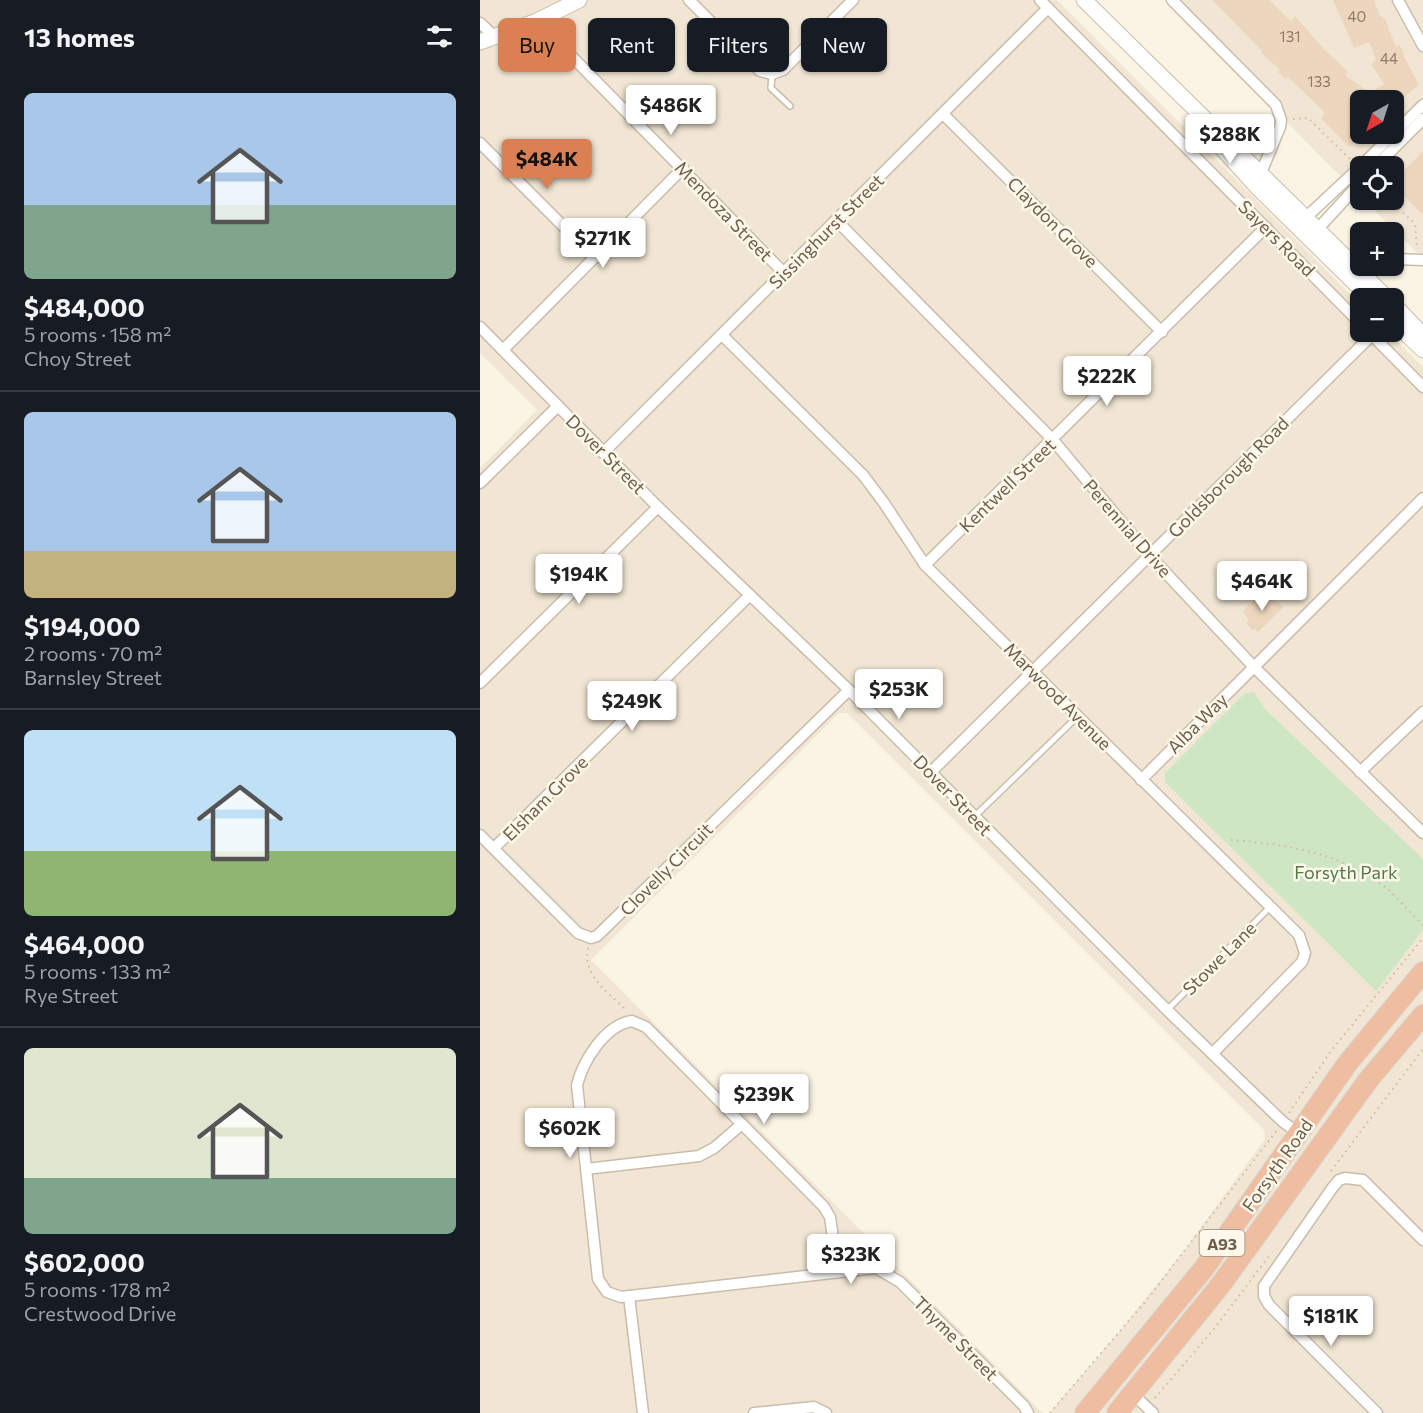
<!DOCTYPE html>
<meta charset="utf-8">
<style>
:root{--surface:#171b24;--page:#242831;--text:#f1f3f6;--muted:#9ea1a6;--line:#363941;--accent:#da8053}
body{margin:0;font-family:Commissioner,sans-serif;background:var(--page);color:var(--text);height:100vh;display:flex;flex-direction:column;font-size:22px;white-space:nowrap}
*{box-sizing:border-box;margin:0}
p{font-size:20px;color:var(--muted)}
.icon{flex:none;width:33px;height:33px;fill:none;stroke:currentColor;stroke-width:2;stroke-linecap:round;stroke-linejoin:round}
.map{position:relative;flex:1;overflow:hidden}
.panel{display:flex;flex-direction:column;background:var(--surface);width:480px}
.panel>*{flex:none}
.banner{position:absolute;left:18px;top:18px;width:570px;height:54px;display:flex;gap:12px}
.needle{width:39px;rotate:219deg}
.fabs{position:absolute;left:870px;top:90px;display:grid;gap:12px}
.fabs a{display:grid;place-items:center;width:54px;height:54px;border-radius:9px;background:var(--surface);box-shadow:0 2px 4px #0004;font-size:30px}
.price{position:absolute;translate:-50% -51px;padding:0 14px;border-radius:6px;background:#fff;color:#222;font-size:20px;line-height:39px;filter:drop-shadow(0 2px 3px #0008)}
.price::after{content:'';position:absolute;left:50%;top:36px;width:18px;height:14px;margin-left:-9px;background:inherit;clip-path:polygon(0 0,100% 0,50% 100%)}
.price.selected{background:var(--accent);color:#111}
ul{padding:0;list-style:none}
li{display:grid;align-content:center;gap:12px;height:318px;padding:0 24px}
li+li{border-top:2px solid var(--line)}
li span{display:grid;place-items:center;height:186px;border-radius:9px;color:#555}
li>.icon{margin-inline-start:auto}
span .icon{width:108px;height:108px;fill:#fffc;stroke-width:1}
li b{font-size:26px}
h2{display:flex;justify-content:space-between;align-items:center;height:72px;padding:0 24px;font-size:26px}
.pill{padding:0 21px;border-radius:9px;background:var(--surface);box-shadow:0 2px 4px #0004;font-size:21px;line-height:54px}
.pill.selected{background:var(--accent);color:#111}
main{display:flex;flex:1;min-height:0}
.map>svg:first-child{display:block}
.residential{fill:#f1e6d3;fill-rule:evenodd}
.green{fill:#cee6c4}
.building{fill:#edd6be}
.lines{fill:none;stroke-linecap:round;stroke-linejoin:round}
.lane-casing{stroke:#cabcab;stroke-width:8}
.street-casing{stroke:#cabcab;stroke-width:13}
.secondary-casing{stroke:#cdbdaa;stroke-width:17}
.highway-casing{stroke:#dad5d0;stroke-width:22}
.path{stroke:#d2b9a1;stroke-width:2;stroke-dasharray:1.5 4.5;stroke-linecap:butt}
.lane{stroke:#fff;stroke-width:5}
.street{stroke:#fff;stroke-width:10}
.secondary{stroke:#fff;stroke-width:15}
.highway{stroke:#efbda0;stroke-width:20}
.labels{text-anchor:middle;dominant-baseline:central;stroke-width:5;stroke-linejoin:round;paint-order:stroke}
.number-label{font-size:15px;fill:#8f7b68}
.shield{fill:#fdf8ea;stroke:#9a8c7b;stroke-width:1.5}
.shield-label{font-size:16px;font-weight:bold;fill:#705d4c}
.street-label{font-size:18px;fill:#705d4c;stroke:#fdf8ea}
.park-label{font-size:18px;fill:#527a48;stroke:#fdf8ea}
</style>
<main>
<section class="panel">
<h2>13 homes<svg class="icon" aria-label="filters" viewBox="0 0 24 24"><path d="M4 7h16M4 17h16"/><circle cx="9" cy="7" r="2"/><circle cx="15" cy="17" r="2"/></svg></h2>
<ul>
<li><span style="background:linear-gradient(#a9c7e8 60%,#7fa58c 0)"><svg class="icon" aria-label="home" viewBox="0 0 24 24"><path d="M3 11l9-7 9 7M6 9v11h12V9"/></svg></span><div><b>$484,000</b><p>5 rooms · 158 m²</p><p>Choy Street</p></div></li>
<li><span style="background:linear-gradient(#a9c7e8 75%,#c2b280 0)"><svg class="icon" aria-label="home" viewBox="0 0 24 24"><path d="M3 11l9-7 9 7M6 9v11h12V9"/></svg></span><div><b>$194,000</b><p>2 rooms · 70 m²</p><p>Barnsley Street</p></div></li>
<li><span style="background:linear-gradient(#bfe0f5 65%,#8fb573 0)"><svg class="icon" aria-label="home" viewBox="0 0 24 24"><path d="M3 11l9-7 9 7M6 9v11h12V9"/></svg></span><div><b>$464,000</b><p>5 rooms · 133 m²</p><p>Rye Street</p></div></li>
<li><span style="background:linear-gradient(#dfe7d0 70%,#7fa58c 0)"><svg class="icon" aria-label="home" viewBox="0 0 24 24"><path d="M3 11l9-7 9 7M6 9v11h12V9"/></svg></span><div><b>$602,000</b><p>5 rooms · 178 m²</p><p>Crestwood Drive</p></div></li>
</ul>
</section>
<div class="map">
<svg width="943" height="1413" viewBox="0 0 943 1413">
<rect width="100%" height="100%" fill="#faf4e4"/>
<g class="residential">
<path d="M0,0H577L880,304V332H908L943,367V1413H569L638,1333L706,1248L785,1139L784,1130L367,713H359L111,960L563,1413H0V468L57,410L0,353Z"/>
<path d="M686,0H943V259L884,200H914V166H880V196ZM880,100H914V134H880Z"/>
</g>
<path class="green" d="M774,692L785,709L943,859V930L896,991L685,782V773L765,693Z"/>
<g class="building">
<path d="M732,0H789L811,21L815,16L844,49L868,72L865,75L890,93L904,84L891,64L896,60L889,42L874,48L853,0H894L900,16L905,19L916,47L919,44L924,53L923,54L939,85L914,105V100H880V137L871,147L867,145L841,118L845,113L808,77L806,80L798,72L800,70L780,52L782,51Z"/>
<path d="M943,151V215L914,186V173L918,177Z"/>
<path d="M787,592L803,607L778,632L775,629L773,631L766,623L769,620L763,611L779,595L781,598Z"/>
</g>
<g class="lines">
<defs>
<g id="lane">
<path d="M292,74L291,88L310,106"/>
<path d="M495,816L598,716"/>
<path d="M687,1010L790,907"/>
</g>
<g id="street">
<path d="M209,0L280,71L292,74L303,70L373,0"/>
<path d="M560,0L880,323"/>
<path d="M692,0L796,105L801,120L800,127L781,173"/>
<path d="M918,0L943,46"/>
<path d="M57,21L304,273"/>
<path d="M0,23L15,37"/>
<path d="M463,114L682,332"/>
<path d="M0,143L115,258"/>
<path d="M881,166L943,105"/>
<path d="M896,166L943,119"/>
<path d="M356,220L573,440L669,555L773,666L943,833"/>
<path d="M821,222L880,167"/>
<path d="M834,233L880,183"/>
<path d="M914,259L943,260"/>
<path d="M0,327L178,507L369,690L687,1010L803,1122L820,1134"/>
<path d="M889,332L943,387"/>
<path d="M242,335L383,475L404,503L445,565L819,935L825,953L822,962L733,1053"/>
<path d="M23,350L203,168"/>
<path d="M123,453L568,8"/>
<path d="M0,483L78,406"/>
<path d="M445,565L786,227"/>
<path d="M0,683L178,507"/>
<path d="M451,772L892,335"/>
<path d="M880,772L943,712"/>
<path d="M661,780L943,498"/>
<path d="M0,835L98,933L111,938L117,936L369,690"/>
<path d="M14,848L270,595"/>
<path d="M106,1169L219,1156L234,1148L262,1124"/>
<path d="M358,1272L350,1217L344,1207L166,1027L152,1021C125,1025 103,1061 97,1085L118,1279L127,1292L141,1297L396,1268L420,1282L544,1406L548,1413"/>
<path d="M149,1296L163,1413"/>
<path d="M653,1394L673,1413"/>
<path d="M274,1413L334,1407L346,1413"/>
<path d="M897,1413L789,1305L784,1296V1286L853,1187L859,1180L865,1178L883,1180L943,1240"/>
</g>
<g id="secondary">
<path d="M604,0L907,298"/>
<path d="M0,42L57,21L99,0"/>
<path d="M730,135L778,188L890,298"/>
<path d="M914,305L943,335"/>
<path d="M914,322L943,350"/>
</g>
<g id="highway">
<path d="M605,1413L725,1267L867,1064L943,972"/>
<path d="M637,1413L742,1283L889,1079L943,1015"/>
</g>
</defs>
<use href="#lane" class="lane-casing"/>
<use href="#street" class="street-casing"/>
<use href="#secondary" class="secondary-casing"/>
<use href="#highway" class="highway-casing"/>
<g class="path">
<path d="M813,119L828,118L871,160"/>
<path d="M910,200L935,224L937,249"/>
<path d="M751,840C808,844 867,854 911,892C922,903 932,915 943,925"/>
<path d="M108,948C102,976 129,993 146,1010"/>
<path d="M809,1113L851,1051L943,938"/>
<path d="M851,1171L943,1049"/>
<path d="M675,1398L734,1329L789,1256"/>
<path d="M570,1413L670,1296L797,1130"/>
</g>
<use href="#lane" class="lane"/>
<use href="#street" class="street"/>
<use href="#secondary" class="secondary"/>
<use href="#highway" class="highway"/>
</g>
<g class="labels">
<g class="number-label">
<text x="877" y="16">40</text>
<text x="810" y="36">131</text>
<text x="909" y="58">44</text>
<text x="839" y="81">133</text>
</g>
<rect class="shield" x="719.5" y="1230" width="45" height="26" rx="4.5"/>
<g class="shield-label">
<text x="742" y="1243">A93</text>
</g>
<g class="street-label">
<text transform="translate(244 211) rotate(46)">Mendoza Street</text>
<text transform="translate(573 222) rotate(45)">Claydon Grove</text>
<text transform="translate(346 231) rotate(-45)">Sissinghurst Street</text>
<text transform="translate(797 238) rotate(45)">Sayers Road</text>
<text transform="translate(126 454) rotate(45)">Dover Street</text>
<text transform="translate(748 477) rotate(-45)">Goldsborough Road</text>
<text transform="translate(527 485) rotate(-44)">Kentwell Street</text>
<text transform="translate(648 528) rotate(49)">Perennial Drive</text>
<text transform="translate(578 696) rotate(45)">Marwood Avenue</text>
<text transform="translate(717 723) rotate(-45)">Alba Way</text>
<text transform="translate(473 795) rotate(46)">Dover Street</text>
<text transform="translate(65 798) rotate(-45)">Elsham Grove</text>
<text transform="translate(186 869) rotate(-45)">Clovelly Circuit</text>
<text transform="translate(739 958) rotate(-45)">Stowe Lane</text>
<text transform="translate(797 1165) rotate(-55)">Forsyth Road</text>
<text transform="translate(476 1338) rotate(45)">Thyme Street</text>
</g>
<g class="park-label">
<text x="866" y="872">Forsyth Park</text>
</g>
</g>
</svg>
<div class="fabs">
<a><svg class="needle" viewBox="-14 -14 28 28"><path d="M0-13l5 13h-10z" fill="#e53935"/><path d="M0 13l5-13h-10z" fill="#9ea1a6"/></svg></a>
<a><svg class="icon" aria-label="locate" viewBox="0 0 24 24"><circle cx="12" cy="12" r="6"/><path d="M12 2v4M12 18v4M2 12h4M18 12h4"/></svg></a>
<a>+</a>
<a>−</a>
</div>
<b class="price" style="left:191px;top:136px">$486K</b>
<b class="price" style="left:750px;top:165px">$288K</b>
<b class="price selected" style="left:67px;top:190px">$484K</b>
<b class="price" style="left:123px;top:269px">$271K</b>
<b class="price" style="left:627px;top:407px">$222K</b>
<b class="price" style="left:99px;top:605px">$194K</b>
<b class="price" style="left:782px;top:612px">$464K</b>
<b class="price" style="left:419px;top:720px">$253K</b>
<b class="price" style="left:152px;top:732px">$249K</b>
<b class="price" style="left:284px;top:1125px">$239K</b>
<b class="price" style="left:90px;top:1159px">$602K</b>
<b class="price" style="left:371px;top:1285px">$323K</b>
<b class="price" style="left:851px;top:1347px">$181K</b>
<div class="banner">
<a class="pill selected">Buy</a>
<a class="pill">Rent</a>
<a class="pill">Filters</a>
<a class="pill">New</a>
</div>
</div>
</main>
